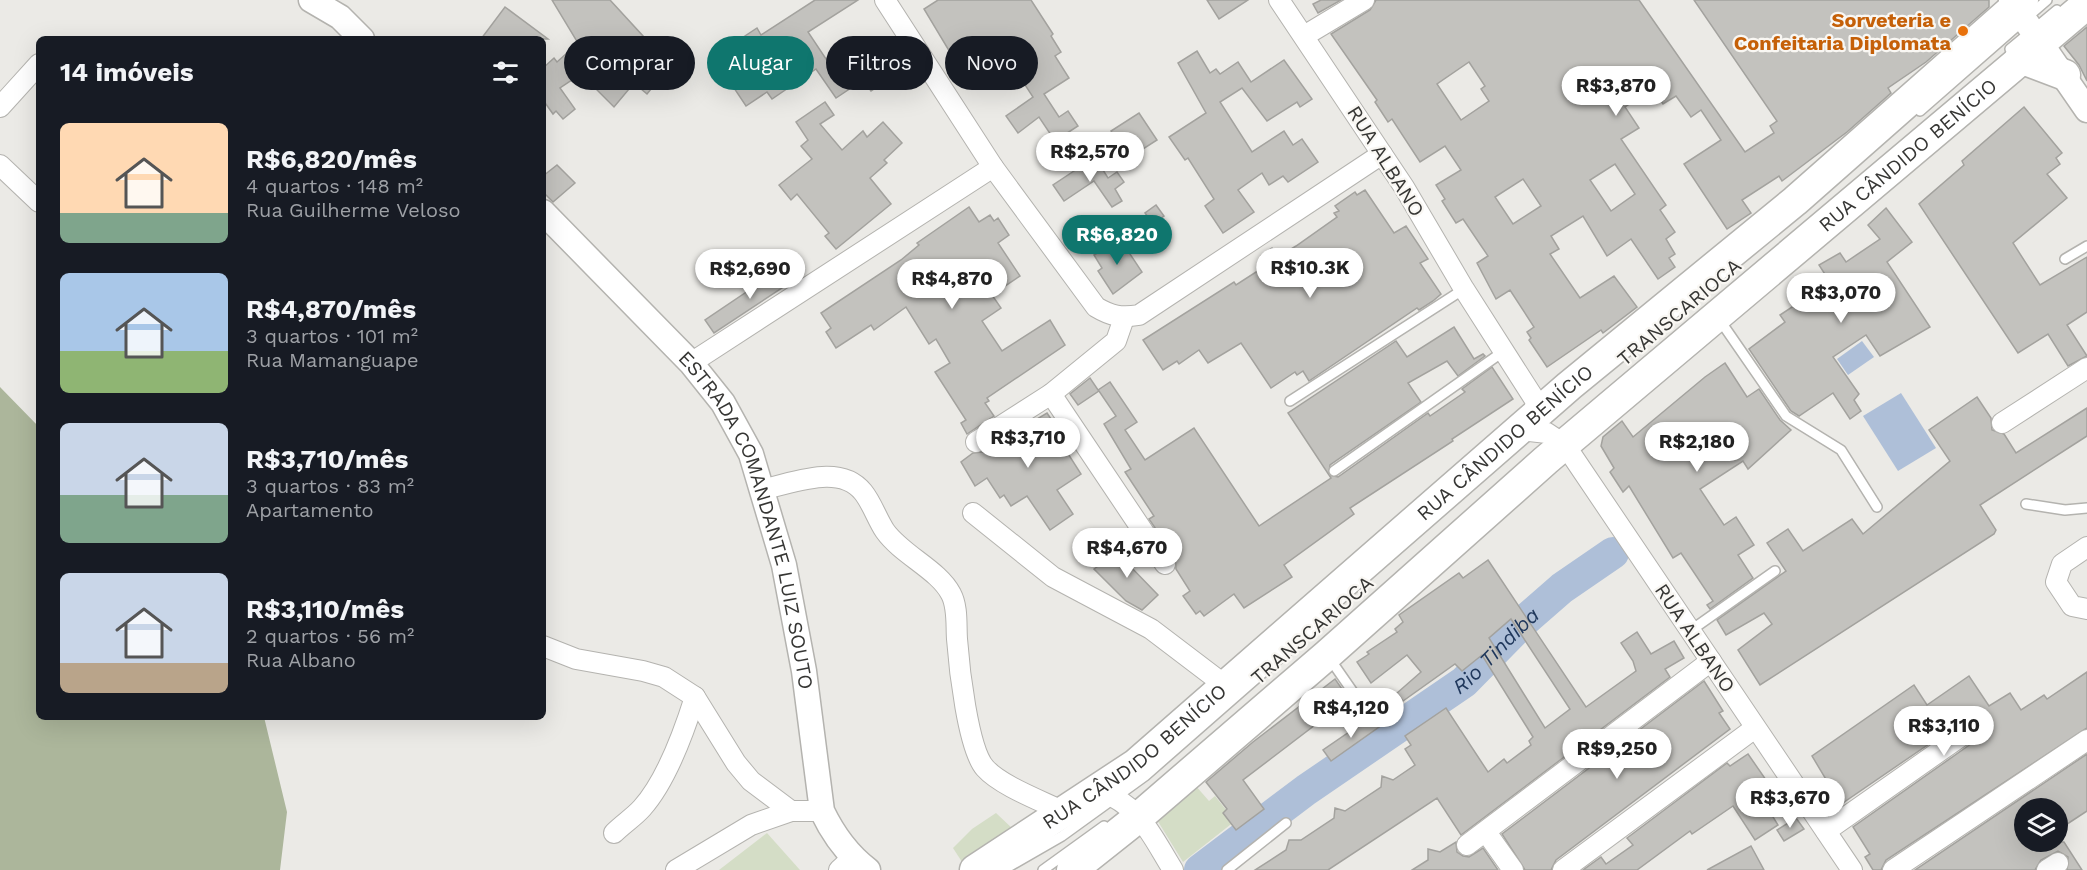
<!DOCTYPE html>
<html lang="pt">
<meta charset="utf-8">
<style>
:root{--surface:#171b24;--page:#20242c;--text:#f1f3f6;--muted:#9ea1a6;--accent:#0f766e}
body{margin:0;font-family:"Work Sans",sans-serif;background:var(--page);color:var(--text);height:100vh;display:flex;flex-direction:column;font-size:22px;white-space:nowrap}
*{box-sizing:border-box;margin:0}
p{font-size:20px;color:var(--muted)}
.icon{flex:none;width:33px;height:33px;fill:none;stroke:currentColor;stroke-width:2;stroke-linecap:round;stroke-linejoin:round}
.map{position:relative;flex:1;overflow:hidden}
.drawer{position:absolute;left:36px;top:36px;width:510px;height:684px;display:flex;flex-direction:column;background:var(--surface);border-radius:9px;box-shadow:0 6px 24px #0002}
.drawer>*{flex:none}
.top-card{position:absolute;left:564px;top:36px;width:570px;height:54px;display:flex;gap:12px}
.tools{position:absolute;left:2014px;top:798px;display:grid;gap:12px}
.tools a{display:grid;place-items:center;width:54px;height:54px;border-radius:50%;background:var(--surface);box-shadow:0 6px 24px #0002;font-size:30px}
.price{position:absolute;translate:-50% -51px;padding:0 14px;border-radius:21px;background:#fff;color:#222;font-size:20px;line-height:39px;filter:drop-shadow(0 2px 3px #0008)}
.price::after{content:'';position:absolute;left:50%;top:36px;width:18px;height:14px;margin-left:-9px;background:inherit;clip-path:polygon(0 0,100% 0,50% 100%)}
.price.current{background:var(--accent);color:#fff}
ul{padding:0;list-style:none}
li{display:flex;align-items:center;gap:18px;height:150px;padding:0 24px}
li span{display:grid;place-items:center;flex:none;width:168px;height:120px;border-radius:9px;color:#555}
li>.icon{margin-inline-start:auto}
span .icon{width:72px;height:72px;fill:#fffc;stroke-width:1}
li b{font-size:26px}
h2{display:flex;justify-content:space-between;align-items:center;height:72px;padding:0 24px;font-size:26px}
.pill{padding:0 21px;border-radius:27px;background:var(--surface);box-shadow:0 6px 24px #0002;font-size:21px;line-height:54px}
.pill.current{background:var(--accent);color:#fff}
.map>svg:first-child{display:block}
.green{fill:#d4ddc6}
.forest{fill:#acb69b}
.water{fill:#aebfd8}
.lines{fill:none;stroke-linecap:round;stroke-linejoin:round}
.river{stroke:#aebfd8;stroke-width:32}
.building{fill:#c3c2be;stroke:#a3a29e;stroke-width:1.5;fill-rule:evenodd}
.service-casing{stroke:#b4b3af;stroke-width:12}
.minor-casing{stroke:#b4b3af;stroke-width:22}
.tertiary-casing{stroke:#b4b3af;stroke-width:27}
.primary-casing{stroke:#b4b3af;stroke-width:33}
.service{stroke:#fff;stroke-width:9}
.minor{stroke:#fff;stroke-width:20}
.tertiary{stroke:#fff;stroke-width:24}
.primary{stroke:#fff;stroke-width:30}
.food-dot{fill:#e8710a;stroke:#f9f7f3;stroke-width:2}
.labels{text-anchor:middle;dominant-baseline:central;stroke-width:4.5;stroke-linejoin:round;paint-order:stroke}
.food-label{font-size:20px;font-weight:bold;fill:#c56008;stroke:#f9f7f3;text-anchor:end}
.street-label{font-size:20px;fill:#363634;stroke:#f9f7f3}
.water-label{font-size:21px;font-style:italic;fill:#20385c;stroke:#f9f7f3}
</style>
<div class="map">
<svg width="2087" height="870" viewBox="0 0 2087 870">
<rect width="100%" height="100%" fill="#ebeae6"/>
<g class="green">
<path d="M1195,785L1209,801L1215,796L1235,821L1183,862L1154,815Z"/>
<path d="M996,813L1014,830L964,865L953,848L972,829Z"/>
<path d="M767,833L800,870H719Z"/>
</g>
<path class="forest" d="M0,387L39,427V717H264L287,812L280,870H0Z"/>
<g class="water">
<path d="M1862,341L1874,357L1848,375L1837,359Z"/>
<path d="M1901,393L1936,448L1898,471L1863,416Z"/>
</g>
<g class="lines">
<path class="river" id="s1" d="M1200,870L1306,790L1464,682L1523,622L1562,588L1613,553"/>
</g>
<g class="building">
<path d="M552,0H610L643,36L633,43L661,77L647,94L634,83L614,107L581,74L560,88L575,109L563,119L556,111L553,114L543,100V68L554,58L557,62L578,43Z"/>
<path d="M815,0H858L808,32L830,65L864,42L889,79L871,91L863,80L836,98L816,69L772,99L767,92L746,106L732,85L752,72L733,44L757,28L761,35Z"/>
<path d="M938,0H1031L1053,34L1051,36L1061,52L1055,56L1069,78L1044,94L1059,117L1068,111L1078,126L1055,141L1039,117L1018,133L1006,116L1033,97L1016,71L990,88L963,46L951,54L924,9Z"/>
<path d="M1207,0H1248L1219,19Z"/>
<path d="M1321,0H1341L1318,13L1313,4Z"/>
<path d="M1376,0H1639L1745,152L1774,133L1770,126L1777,121L1694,0H1989V7L1926,62L1888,88L1891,93L1847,132L1782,181L1779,176L1742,200L1751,213L1727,229L1684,164L1721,140L1701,110L1691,117L1676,96L1663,104L1656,93L1652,96L1649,91L1625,107L1639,128L1621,139L1666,205L1660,210L1675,232L1666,239L1675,254L1669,258L1675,267L1658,279L1631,239L1607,256L1583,216L1551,236L1559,249L1550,254L1580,298L1614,276L1637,307L1603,333L1601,330L1547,367L1529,340L1531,338L1527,332L1534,327L1510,290L1496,299L1477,263L1488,256L1463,219L1456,223L1442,201L1445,199L1436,185L1461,170L1445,146L1420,162L1392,119L1388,122L1375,102L1377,100L1331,34L1370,10ZM1469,62L1485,86L1481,89L1489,101L1461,120L1437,84ZM1615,164L1635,194L1611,211L1590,180ZM1523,179L1541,206L1513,224L1495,197Z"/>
<path d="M505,7L548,39H481Z"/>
<path d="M2087,27V81L2079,65L2064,46Z"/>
<path d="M1197,51L1210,73L1216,69L1220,74L1238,62L1251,82L1284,60L1312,99L1300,107L1297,102L1267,121L1242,88L1220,102L1252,152L1284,131L1293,145L1302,139L1318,162L1288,182L1283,176L1269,185L1262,173L1238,190L1254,212L1223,233L1205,206L1214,199L1188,158L1185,160L1169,137L1206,113L1178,63Z"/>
<path d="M825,102L834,115L820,124L842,150L863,131L867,137L883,122L902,143L884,160L887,163L870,178L891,204L836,249L825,236L829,233L797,194L791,200L779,185L812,159L801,146L808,140L796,122Z"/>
<path d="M2024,107L2062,153L2056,158L2060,164L2047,174L2067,198L2013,243L2040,285L2087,257V312L2067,325L2087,356L2068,366L2048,334L2018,353L1919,204L1964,165L1962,161Z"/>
<path d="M1139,113L1157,140L1129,158L1111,131Z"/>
<path d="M1096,159L1108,178L1117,172L1124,182L1115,189L1122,201L1112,207L1094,181L1064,201L1053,185L1083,165L1084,167Z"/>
<path d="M557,165L575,183L553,202L543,192V176Z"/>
<path d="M1365,190L1394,233L1406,226L1428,259L1420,263L1441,294L1433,301L1419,310L1417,308L1309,381L1303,371L1297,375L1295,372L1271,388L1241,343L1208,363L1199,350L1179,364L1177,361L1163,370L1143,340L1234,282L1236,285L1267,265L1261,256L1272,248L1278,257L1296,246L1337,217L1334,213L1339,211L1335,206L1355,192L1357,195Z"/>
<path d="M1156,205L1164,216L1153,224L1145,213Z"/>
<path d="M969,207L979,222L990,215L994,221L998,218L1009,235L998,243L1020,276L992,295L1001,308L982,321L1002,351L1050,320L1065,345L987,398L989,401L985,403L994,416L967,434L961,423L966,420L935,372L950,363L936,339L929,344L906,307L874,330L871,325L836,348L826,332L831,328L821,313L901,260L919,245L917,243Z"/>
<path d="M1886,208L1912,242L1887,262L1930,327L1880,356L1866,335L1833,357L1859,394L1854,400L1861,411L1850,419L1833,393L1799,416L1791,411L1749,349L1785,322L1780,315L1830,282L1819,265L1840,253L1846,262L1880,239L1868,225Z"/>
<path d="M1120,239L1142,272L1113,294L1098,271L1102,268L1094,255Z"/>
<path d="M785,266L794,280L714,333L705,320Z"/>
<path d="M1454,327L1474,359L1483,354L1485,356L1458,376L1447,361L1408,383L1421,402L1330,465L1329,475L1338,477L1428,413L1430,416L1465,392L1462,389L1492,367L1513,399L1452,439L1453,441L1350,508L1354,514L1284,565L1292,577L1244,608L1234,594L1204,616L1200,611L1196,614L1183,596L1190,591L1176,569L1175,557L1149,519L1154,516L1125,472L1131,469L1104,424L1116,416L1099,391L1078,405L1070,394L1090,378L1098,390L1110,382L1137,422L1125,430L1145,460L1194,428L1259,526L1331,478L1288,413L1396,341L1407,357Z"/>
<path d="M1725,363L1747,397L1759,389L1780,420L1791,430L1748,469L1743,461L1700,489L1724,525L1736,517L1754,545L1738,555L1753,578L1710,609L1707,605L1713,601L1681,553L1673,558L1629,486L1623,492L1610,472L1614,468L1601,446L1603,437L1622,421L1633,437L1705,377Z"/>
<path d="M1977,397L1991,418L1992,430L2004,434L2016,453L2087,408V436L1980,505L1996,530L1994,534L1760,685L1738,650L1772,624L1764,613L1726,635L1717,620L1786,571L1767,543L1788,529L1803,551L1852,519L1863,534L1950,461L1929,430Z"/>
<path d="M1047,413L1055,425L1051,427L1081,474L1057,490L1073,514L1050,530L1027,496L1011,506L1004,495L1000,498L987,478L975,486L961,462L973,453L982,452Z"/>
<path d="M1130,544L1138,556L1127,563L1158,595L1142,610L1126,601L1094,569Z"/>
<path d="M1488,560L1586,707L1636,671L1633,661L1621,643L1637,632L1651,654L1674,641L1684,658L1665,669L1670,677L1461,835L1437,798L1328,870H1255L1286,850L1289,840H1301L1334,818L1335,808L1345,811L1381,787L1382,776L1393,780L1415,765L1405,749L1411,745L1405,736L1446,708L1488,772L1504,759L1507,763L1531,745L1529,741L1533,737L1482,655L1462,671L1455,664L1403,701L1397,693L1421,672L1407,655L1371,683L1357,662L1369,654L1367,652L1397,632L1395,629L1403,622L1399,615L1459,573L1463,578ZM1511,619L1570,709L1545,728L1489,638Z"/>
<path d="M2087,672V728L1886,860L1881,870H1873L1865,857L1870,854L1853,827L1985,734L1984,721L1972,715L1968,709L1941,727L1945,733L1834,809L1822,791L1830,786L1812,756L1914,685L1927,705L1969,676L1989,706L2010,693L2021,710L2044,695L2047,699Z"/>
<path d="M1335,679L1349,699L1243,780L1264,809L1236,830L1223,813L1227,809L1206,782L1253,742Z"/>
<path d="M1704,681L1723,711L1719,713L1730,729L1556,860L1551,870H1525L1502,834Z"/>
<path d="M1371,717L1379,727L1331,761L1323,750Z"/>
<path d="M1748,754L1773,790L1767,794L1771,800L1765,804L1778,825L1755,840L1733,806L1692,834L1690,831L1637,870H1583L1601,857L1606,864L1633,845L1627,838L1727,763L1730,766Z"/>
<path d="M2087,754V811L2058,830V808H2025V842H2064L2082,870H2067L2068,857L2058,851L2041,860L2035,870H1915Z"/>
<path d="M1796,818L1804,829L1784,841L1777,830Z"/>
<path d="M1456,842L1457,852L1463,856L1469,857L1483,848L1498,870H1412L1428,860V849L1440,852Z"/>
<path d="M1751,846L1764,870H1707Z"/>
</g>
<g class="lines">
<defs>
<g id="service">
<path d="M2010,49L2057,10"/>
<path d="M1920,111L2047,0"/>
<path d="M2065,259L2087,246"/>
<path d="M1719,319L1786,416L1841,450L1877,507"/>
<path d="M1290,401L1464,289"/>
<path d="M1334,471L1504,351"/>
<path d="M2026,504L2065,510L2087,508"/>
<path d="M1690,631L1775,571"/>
<path d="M1330,659L1364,708"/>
<path d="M1003,870L1062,836L1145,776L1321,622"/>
<path d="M1043,870L1104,826"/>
<path d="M1227,870L1286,823"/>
</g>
<g id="minor">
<path d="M885,0L993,167L1096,307C1111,316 1121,318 1139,315L1382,154"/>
<path d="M1279,0L1404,187L1464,289L1542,411"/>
<path d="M1304,36L1364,0"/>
<path d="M0,107L39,64"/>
<path d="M0,165L39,202"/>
<path d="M691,363L993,167"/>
<path d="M1051,394L1165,564"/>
<path d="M2002,423L2087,368"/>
<path d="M1520,430L1547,433L1565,445L1852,870"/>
<path d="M976,442L1051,394L1116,341L1124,318"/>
<path d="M764,489C794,483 840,463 863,492C872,503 877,519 885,531C902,555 939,570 951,594C958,607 956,625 957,639C959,667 968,749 985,768C1001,786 1042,801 1064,812"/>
<path d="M973,513L1053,577L1151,629L1226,686"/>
<path d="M2087,547L2062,564L2056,582L2072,606L2087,609"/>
<path d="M543,646L576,659L643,671L664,677L695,697L736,763L751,781L791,811H822"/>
<path d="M1099,790C1141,807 1150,833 1173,870"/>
<path d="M1826,831L1974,727"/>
<path d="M1486,832L1513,870"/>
<path d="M614,833C623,824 634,817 642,808C667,780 684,732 695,697"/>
<path d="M1467,845L1711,661"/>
<path d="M676,870L751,825L791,811"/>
<path d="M839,870L852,858"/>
<path d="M1563,870L1755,728"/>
<path d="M1893,870L2087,740"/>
<path d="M2047,870L2058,863"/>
</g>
<g id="tertiary">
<path d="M311,0L340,17L362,39"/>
<path d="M2011,0L2087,110"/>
<path id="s2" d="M543,212L691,363L723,403L751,454L784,565L804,671L822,811C833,834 847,854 868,870"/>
</g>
<g id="primary">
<path d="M2020,58L2065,75"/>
<path id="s3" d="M975,870L1136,764L1569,386L1795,201L2023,0"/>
<path id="s4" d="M1072,870L1140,816L1327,655L1546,460L2087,4"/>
</g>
</defs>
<use href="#service" class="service-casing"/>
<use href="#minor" class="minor-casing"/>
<use href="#tertiary" class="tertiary-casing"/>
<use href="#primary" class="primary-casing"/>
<use href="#service" class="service"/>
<use href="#minor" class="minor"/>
<use href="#tertiary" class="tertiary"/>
<use href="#primary" class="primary"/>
</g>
<circle class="food-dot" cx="1963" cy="31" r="6"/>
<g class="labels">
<g class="food-label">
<text x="1951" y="20">Sorveteria e<tspan x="1951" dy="23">Confeitaria Diplomata</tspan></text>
</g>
<g class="street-label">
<text stroke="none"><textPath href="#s4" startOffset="1100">RUA CÂNDIDO BENÍCIO</textPath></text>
<text transform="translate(1386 161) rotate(58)">RUA ALBANO</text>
<text transform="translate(1679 312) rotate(-40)">TRANSCARIOCA</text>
<text stroke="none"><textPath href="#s3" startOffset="682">RUA CÂNDIDO BENÍCIO</textPath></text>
<text stroke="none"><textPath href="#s2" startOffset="381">ESTRADA COMANDANTE LUIZ SOUTO</textPath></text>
<text transform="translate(1312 630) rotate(-41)">TRANSCARIOCA</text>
<text transform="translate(1695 638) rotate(56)">RUA ALBANO</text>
<text stroke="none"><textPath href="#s3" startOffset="196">RUA CÂNDIDO BENÍCIO</textPath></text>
</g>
<g class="water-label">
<text stroke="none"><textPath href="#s1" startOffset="369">Rio Tindiba</textPath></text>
</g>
</g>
</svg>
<div class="tools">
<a><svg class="icon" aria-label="layers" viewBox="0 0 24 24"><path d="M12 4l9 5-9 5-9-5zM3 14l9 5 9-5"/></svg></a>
</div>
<b class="price" style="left:1616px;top:117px">R$3,870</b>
<b class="price" style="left:1090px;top:183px">R$2,570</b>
<b class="price current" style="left:1117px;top:266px">R$6,820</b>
<b class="price" style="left:1310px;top:299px">R$10.3K</b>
<b class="price" style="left:750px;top:300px">R$2,690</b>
<b class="price" style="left:952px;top:310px">R$4,870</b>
<b class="price" style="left:1841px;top:324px">R$3,070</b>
<b class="price" style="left:1028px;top:469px">R$3,710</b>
<b class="price" style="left:1697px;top:473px">R$2,180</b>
<b class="price" style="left:1127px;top:579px">R$4,670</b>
<b class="price" style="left:1351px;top:739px">R$4,120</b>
<b class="price" style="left:1944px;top:757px">R$3,110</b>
<b class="price" style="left:1617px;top:780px">R$9,250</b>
<b class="price" style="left:1790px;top:829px">R$3,670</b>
<div class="top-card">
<a class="pill">Comprar</a>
<a class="pill current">Alugar</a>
<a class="pill">Filtros</a>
<a class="pill">Novo</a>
</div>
<section class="drawer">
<h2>14 imóveis<svg class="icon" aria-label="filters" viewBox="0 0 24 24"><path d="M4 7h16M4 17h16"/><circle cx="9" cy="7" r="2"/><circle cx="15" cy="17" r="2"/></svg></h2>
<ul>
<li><span style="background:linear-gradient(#ffd9b3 75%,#7fa58c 0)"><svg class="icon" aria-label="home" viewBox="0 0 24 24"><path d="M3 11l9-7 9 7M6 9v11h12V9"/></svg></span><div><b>R$6,820/mês</b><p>4 quartos · 148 m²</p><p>Rua Guilherme Veloso</p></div></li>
<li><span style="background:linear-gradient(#a9c7e8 65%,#8fb573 0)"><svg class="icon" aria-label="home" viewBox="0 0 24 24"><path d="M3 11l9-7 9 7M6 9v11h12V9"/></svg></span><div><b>R$4,870/mês</b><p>3 quartos · 101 m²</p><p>Rua Mamanguape</p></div></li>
<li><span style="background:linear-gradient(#c9d6e8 60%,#7fa58c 0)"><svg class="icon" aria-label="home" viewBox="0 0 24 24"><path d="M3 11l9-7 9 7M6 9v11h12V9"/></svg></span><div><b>R$3,710/mês</b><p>3 quartos · 83 m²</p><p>Apartamento</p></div></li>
<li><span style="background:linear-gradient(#c9d6e8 75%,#b9a48a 0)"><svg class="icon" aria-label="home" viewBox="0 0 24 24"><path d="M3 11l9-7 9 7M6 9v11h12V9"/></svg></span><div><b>R$3,110/mês</b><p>2 quartos · 56 m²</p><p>Rua Albano</p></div></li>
</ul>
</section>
</div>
